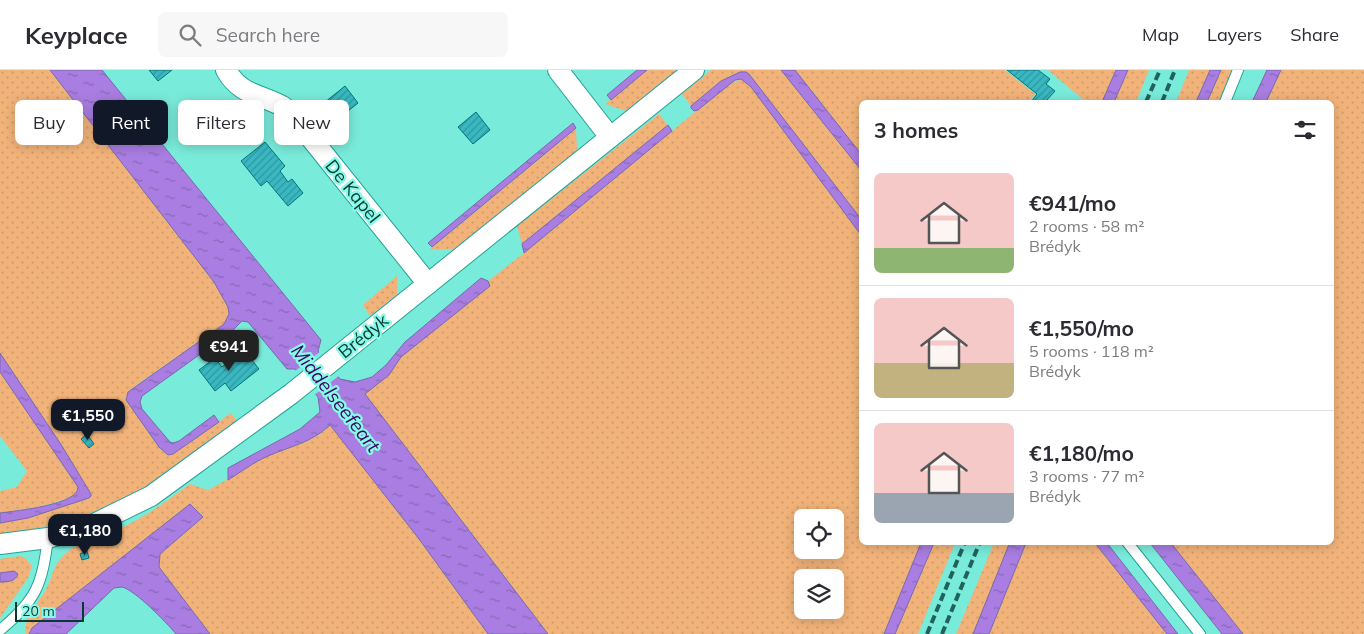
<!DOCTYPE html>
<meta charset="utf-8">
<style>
:root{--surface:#fff;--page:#f7f7f7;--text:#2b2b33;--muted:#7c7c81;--line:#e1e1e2;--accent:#111827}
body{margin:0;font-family:Mulish,sans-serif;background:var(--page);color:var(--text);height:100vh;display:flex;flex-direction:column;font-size:19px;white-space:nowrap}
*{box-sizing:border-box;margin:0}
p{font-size:16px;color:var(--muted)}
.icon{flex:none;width:28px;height:28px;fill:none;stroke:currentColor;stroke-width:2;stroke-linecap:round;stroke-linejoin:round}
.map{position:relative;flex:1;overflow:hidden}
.drawer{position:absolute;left:859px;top:30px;width:475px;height:445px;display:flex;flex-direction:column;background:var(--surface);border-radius:8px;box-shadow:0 2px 12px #0003}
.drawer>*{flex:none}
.top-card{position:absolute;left:15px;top:30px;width:475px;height:45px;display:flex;gap:10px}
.fabs{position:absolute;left:794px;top:439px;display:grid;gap:10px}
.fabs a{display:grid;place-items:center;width:50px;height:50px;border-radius:8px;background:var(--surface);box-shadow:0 2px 12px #0003;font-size:25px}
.scale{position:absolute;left:15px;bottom:12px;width:69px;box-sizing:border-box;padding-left:5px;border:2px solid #063b35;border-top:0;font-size:14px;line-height:18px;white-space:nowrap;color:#063b35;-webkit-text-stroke:4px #87f9e7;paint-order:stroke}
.price{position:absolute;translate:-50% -42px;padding:0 11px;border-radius:10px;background:var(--accent);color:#fff;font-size:16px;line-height:32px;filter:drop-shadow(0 1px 2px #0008)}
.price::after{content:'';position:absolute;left:50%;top:30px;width:15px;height:11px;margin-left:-8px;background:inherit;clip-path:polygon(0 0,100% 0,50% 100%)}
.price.active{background:#222;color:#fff}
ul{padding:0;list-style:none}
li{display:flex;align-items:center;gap:15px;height:125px;padding:0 15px}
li+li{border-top:1px solid var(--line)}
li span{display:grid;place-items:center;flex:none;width:140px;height:100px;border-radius:8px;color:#555}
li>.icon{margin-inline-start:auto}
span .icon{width:60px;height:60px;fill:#fffc;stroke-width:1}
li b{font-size:21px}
h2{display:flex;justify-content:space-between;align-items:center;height:60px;padding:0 15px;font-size:21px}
.pill{padding:0 18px;border-radius:8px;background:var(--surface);box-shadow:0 2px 12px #0003;font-size:18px;line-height:45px}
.pill.active{background:var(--accent);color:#fff}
header{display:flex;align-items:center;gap:30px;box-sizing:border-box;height:70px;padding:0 25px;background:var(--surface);border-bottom:1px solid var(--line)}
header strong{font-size:24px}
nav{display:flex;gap:28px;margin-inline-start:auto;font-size:18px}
.search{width:350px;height:45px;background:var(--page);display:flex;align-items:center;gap:12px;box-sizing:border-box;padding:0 18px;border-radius:8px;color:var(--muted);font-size:19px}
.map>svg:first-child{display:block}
.grass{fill:url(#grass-dots);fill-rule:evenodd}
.water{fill:url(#water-ripples);stroke:#7869ad}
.pier{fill:#79ebda}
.building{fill:url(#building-hatch);stroke:#00727a}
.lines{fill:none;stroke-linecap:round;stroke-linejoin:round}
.lane-casing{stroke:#23a394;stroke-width:12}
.street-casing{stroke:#23a394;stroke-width:22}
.lane{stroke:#fff;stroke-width:10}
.street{stroke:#fff;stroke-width:20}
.rail{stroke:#20625a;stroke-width:4;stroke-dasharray:8 4;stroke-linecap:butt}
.labels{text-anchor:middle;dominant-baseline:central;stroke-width:4.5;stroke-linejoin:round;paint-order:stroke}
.street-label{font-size:18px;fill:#063b35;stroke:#87f9e7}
.water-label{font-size:19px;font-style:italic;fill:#3a0463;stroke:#87f9e7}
</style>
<header>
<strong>Keyplace</strong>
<div class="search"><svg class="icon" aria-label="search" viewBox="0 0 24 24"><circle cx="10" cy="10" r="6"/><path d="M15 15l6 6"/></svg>Search here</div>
<nav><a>Map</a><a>Layers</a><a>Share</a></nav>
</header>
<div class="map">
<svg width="1364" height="564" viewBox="0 0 1364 564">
<defs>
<pattern id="grass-dots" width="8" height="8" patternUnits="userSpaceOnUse" patternTransform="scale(1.25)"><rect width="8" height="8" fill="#f2b37a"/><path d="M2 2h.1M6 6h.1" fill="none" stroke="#ce9b6a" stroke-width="1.8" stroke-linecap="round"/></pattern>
<pattern id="water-ripples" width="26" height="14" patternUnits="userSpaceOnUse" patternTransform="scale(1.25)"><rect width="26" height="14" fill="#a97de1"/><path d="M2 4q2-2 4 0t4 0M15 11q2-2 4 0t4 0" fill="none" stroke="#8868b7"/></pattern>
<pattern id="building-hatch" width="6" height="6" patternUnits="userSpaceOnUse" patternTransform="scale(1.25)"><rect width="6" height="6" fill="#3ab8c2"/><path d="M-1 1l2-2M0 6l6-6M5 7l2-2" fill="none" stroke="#2f979e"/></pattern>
</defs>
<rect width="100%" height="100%" fill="#79ebda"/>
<g class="grass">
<path d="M0,0H50L214,212L228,237L229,244L224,254L138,314L128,322L126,330L159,377L164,382L173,384L231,343L237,351L235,355L145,419L99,440L60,453L21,462L0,465V453L28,448L91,426L62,376L0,283Z"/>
<path d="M647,0H677L626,41L605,34Z"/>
<path d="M711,0H781L861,100V149L749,4L746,2L721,11L691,36L682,24Z"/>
<path d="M795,0H1005L1035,24L1029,32H861V84Z"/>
<path d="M1048,0H1116L1102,32H1086Z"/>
<path d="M1128,0H1149L1136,32H1114Z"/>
<path d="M1189,0H1210L1196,32H1176Z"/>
<path d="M1221,0H1233L1220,32H1207Z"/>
<path d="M1281,0H1364V564H1243L1171,473L1331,472V32H1266Z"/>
<path d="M741,9L751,17L861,165V472L921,473L884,564H548L365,324L389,305L401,287L490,216L488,211L524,183L729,14ZM802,448H835V480H802ZM802,508H835V540H802Z"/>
<path d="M659,44L668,55L522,174L517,156Z"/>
<path d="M576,58L577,81L454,179L429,180Z"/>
<path d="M397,206V225L370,246L363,235Z"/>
<path d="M0,302L78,417L77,424C52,436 27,439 0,443V421L17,417L27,401L0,366Z"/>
<path d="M330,355L419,469L488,564H210L159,497L160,484L203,447L190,434L29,561V564H26C23,547 35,537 44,523C52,511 52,496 63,486C79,469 106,467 125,456C148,445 169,429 190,414L208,420C227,410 246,398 265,387C290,374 308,377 330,355Z"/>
<path d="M1026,472L1095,473L1167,564H989Z"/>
<path d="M934,473H955L918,564H895Z"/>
<path d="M994,473H1010L973,564H956Z"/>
<path d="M20,486L25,488L32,496L28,508L0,548V512H9L15,509L14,501L0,503V489Z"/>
</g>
<g class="water">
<path d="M50,0H102L321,270L318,281L340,309L355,312L372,307L386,295L405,272L481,208L488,211L490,216L401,287L389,305L365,324L548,564H488L419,469L330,355C311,373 291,376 268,386C254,392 241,402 228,410V398L300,359L320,342L318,327L295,299H287L248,252L242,251L231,262L142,326L140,332L142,339L170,372L173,373L179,371L214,345L219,352L173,384L168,385L159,377L126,330L128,322L224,254L229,244L228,237L214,212Z"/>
<path d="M637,0H647L611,30L607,25Z"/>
<path d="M781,0H795L861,84V100Z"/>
<path d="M1116,0H1128L1114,32H1102Z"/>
<path d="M1210,0H1221L1207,32H1196Z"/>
<path d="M1267,0H1281L1266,32H1252Z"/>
<path d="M740,2H746L749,4L861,149V165L751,17L741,9L735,10L698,40L694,41L691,38V36L721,11Z"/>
<path d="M573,53L576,58L432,177L428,173Z"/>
<path d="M668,55L672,61L524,183L522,174Z"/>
<path d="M0,283L62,376L91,424V426L89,428L28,448L0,453V443C14,441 79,435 78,417L0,302Z"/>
<path d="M190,434L203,447L160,484L159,497L210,564H176C167,553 135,520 122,517C119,517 117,518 114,518L66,564H29L32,558Z"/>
<path d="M1010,472L1026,473L989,564H973Z"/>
<path d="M921,473H934L895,564H884Z"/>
<path d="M1095,473H1107L1178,564H1167Z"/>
<path d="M1150,473H1171L1243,564H1222Z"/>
<path d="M14,501L18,504C15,512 7,512 0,512V503Z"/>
</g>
<path class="pier" d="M321,281L340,305L313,326L294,302Z"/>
<g class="building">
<path d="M149,0H172L158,11Z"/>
<path d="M1007,0H1038L1050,9L1046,14L1055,21L1045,32H1031L1037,24Z"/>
<path d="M345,16L358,33L333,53L319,37Z"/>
<path d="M476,42L490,60L473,74L458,57Z"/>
<path d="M265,72L285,96L280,101L288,112L292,109L303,123L288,136L267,111L261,116L241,91Z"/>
<path d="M244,280L259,299L231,321L225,313L215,321L199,300L215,288L222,297Z"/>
<path d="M87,364L94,374L89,378L81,369Z"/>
<path d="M87,481L89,488L82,490L80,484Z"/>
</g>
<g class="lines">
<defs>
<g id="lane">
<path d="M1225,32L1238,0"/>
<path d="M1127,472L1200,564"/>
<path d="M0,560C37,530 42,514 48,468"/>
</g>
<g id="street">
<path d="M226,0C240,25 260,24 282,36C286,38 290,43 294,47L428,214"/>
<path d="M558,0L610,67"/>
<path d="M0,474L48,468L92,455L151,426L291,324L694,0"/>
</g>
</defs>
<use href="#lane" class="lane-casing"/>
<use href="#street" class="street-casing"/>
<use href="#lane" class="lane"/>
<use href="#street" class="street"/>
<g class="rail">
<path d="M1146,32L1160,0"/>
<path d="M1162,32L1175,0"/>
<path d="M927,564L965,472"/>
<path d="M942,564L980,472"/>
</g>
</g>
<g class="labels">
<g class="street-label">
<text transform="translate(353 121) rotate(51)">De Kapel</text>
<text transform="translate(363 266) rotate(-39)">Brédyk</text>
</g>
<g class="water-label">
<text transform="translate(336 328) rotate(52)">Middelseefeart</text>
</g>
</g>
</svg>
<div class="fabs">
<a><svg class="icon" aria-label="locate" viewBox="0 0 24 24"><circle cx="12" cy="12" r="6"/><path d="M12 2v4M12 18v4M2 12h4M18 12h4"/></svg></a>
<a><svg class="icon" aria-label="layers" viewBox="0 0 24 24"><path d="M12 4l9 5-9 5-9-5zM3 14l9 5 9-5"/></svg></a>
</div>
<div class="scale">20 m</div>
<b class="price active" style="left:229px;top:302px">€941</b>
<b class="price" style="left:88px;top:371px">€1,550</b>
<b class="price" style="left:85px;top:486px">€1,180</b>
<div class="top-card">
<a class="pill">Buy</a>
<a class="pill active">Rent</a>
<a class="pill">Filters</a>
<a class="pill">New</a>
</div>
<section class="drawer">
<h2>3 homes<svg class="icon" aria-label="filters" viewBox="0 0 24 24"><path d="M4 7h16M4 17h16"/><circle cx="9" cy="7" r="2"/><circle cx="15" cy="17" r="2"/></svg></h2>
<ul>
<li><span style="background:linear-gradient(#f6c9c9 75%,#8fb573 0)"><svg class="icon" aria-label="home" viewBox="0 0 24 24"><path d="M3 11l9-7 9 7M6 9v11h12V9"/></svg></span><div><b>€941/mo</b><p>2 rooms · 58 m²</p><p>Brédyk</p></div></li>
<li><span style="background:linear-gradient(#f6c9c9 65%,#c2b280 0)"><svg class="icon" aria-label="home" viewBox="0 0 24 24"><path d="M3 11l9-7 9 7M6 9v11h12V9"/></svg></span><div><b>€1,550/mo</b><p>5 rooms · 118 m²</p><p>Brédyk</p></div></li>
<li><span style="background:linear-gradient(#f6c9c9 70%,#9aa5b1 0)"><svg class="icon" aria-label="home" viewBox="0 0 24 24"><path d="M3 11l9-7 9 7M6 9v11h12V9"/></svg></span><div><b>€1,180/mo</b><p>3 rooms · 77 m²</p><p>Brédyk</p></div></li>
</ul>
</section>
</div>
